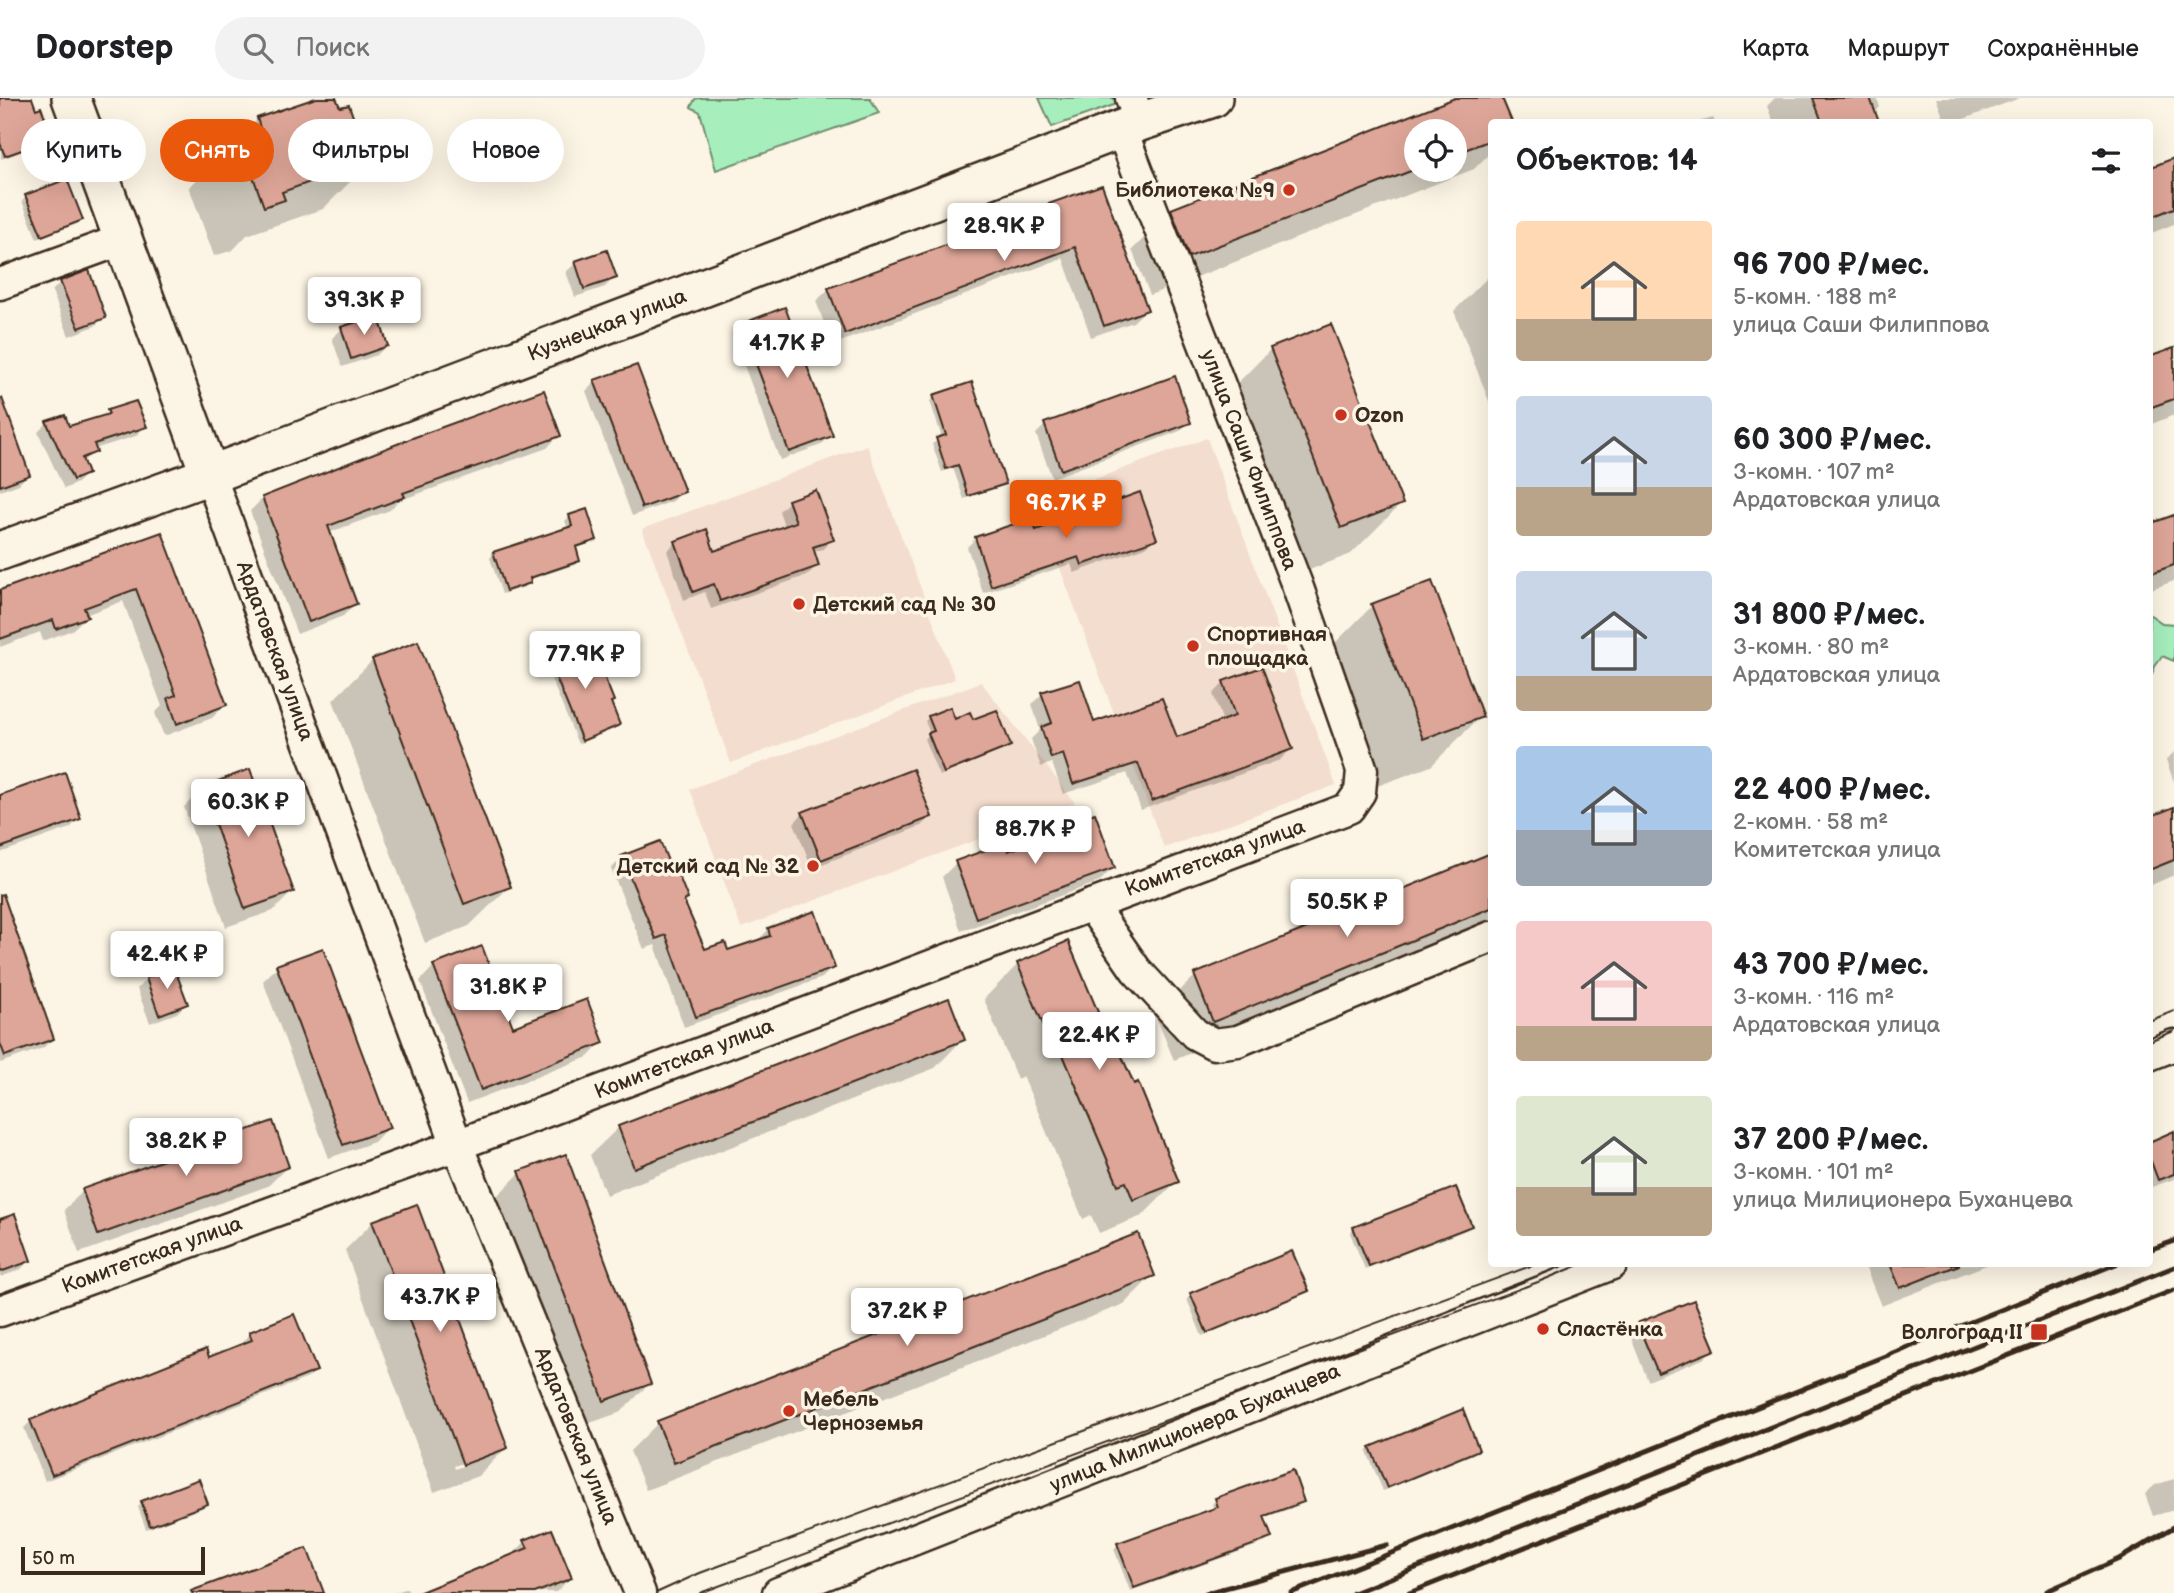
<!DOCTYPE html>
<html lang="ru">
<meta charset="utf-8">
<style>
:root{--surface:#fff;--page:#f2f2f2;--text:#202124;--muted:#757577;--line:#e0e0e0;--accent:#ea580c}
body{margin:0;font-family:"Balsamiq Sans",sans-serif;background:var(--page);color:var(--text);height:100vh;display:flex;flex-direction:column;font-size:26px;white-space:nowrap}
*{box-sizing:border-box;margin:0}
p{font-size:23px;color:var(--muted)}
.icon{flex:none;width:38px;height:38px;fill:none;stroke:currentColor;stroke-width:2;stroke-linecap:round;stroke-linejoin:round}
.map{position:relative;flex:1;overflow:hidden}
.drawer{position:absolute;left:1488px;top:21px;width:665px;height:1148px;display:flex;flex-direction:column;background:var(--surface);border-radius:7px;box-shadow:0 7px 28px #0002}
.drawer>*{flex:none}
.top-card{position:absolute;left:21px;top:21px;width:665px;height:63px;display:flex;gap:14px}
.controls{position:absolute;left:1404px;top:21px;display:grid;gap:14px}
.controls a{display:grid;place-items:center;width:63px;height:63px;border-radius:50%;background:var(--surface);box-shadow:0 7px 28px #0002;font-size:35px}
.scale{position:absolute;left:21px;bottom:18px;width:184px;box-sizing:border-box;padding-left:7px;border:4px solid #3b2a1e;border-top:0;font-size:19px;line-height:24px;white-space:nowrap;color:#3b2a1e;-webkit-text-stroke:5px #fcf5e5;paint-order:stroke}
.price{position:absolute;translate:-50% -60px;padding:0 16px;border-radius:7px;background:#fff;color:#222;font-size:23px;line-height:46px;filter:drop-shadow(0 2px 4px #0008)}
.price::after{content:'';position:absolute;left:50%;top:42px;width:21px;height:16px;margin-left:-10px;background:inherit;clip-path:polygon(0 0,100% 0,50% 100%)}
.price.on{background:var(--accent);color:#fff}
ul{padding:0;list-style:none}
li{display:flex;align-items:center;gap:21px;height:175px;padding:0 28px}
li span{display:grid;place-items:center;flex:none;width:196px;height:140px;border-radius:7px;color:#555}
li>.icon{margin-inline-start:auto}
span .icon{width:84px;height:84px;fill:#fffc;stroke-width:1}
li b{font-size:30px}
h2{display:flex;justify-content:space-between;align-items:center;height:84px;padding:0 28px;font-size:30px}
.chip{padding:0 24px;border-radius:32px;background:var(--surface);box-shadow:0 7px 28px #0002;font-size:24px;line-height:63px}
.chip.on{background:var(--accent);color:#fff}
header{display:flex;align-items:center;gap:42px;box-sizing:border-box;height:98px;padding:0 35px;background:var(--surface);border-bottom:2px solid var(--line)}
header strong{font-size:33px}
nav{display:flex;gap:38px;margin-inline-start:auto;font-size:24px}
.search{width:490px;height:63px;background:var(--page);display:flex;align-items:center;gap:18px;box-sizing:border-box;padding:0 24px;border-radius:38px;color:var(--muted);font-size:26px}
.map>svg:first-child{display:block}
.built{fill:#f3ddce}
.green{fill:#a6efbd;stroke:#708c6e;stroke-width:2}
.shadow{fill:#0003;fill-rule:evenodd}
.building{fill:#dea698;stroke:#3b2a1e;stroke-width:2}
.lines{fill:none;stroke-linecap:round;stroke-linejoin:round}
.minor-casing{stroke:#3b2a1e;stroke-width:35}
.tertiary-casing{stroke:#3b2a1e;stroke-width:42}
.minor{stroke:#fcf5e5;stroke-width:30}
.tertiary{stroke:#fcf5e5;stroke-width:37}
.tram{stroke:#3b2a1e;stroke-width:2}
.rail{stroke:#3b2a1e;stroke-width:5}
.poi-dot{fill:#c8321e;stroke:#fcf5e5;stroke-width:2.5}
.labels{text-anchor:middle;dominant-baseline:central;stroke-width:7;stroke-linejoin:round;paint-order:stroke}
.poi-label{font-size:21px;font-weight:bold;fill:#3b2a1e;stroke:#fcf5e5;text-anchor:start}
.street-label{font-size:21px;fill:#3b2a1e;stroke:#fcf5e5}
</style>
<header>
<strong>Doorstep</strong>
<div class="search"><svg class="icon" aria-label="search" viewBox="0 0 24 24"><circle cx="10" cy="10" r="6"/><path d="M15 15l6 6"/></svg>Поиск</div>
<nav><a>Карта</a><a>Маршрут</a><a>Сохранённые</a></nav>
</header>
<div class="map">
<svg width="2174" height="1495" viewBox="0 0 2174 1495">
<rect width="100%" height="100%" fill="#fcf5e5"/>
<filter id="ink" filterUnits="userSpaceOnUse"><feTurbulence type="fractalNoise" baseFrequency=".0143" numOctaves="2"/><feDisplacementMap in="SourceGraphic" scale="14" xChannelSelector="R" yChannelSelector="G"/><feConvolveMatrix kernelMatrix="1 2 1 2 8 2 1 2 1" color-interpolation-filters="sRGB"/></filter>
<g filter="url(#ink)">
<g class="built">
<path d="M1207,340L1336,687L1164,750L1035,403Z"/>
<path d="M867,347L955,581L731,665L642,431Z"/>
<path d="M981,584L1075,705L741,830L690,691Z"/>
</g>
<g class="green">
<path d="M699,0H870L879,15L716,72L700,14L691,9L695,1Z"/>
<path d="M1039,0H1124L1125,3L1052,29Z"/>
<path d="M2149,516L2162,525L2174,526V563L2162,558L2156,566L2149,583Z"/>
</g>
<g class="shadow">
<path d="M0,0H30L51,41L46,45L1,61Z"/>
<path d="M321,0H334L360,44L373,61L323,111L247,137L233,152L214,158L189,89L257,22Z"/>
<path d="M1460,0H1501L1510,24H1491V54L1474,71L1150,197L1132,152L1172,112ZM1416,33H1454V72H1416Z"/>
<path d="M1775,0H1877L1880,9L1874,15L1877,24H1773L1767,8Z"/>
<path d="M1936,0H2020L1956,24H1945Z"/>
<path d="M1713,20L1715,24H1698Z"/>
<path d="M2174,62V126L2149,136V72Z"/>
<path d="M1101,89L1146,212L1133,224L1091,239L1063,160L832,247L816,203L829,191L970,140L976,134Z"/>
<path d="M26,99L81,122L77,126L37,141L22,103Z"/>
<path d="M576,165L615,179L605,189L575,199L566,174Z"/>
<path d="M1491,176V308L1454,213Z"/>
<path d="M61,184L104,219L95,228L69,238L52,193Z"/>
<path d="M742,227L831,337L821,347L780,362L732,236Z"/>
<path d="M342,231L386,248L377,257L342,269L332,240Z"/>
<path d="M1271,251L1401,406L1351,456L1291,479L1221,302Z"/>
<path d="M2174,252V317L2149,327V261Z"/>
<path d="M595,284L683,393L673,403L632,418L586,293Z"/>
<path d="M934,299L1004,385L999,389L964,401L953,370L942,374L932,346L942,340L930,303Z"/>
<path d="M108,314L145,328L136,338L94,351V354L82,364L86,376L77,385L64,391L38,334L47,325L68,330L102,320Z"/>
<path d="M1189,324L1180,333L1052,380L1036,336L1045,327Z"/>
<path d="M0,337L28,376L19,386L0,393Z"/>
<path d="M559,337L547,350L398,403L390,412L328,435L355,506L343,518L297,536L250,413L263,400Z"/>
<path d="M815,394L832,441L823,451L812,454L817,467L808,477L711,511L705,494L684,502L667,453L676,444L713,455L785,430L779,413L789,404Z"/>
<path d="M586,413L595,441L591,445L575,451L578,463L574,467L528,482L529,485L525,489L502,496L490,460L494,455L568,431L565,423L569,419Z"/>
<path d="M2174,419V483L2149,492V428Z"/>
<path d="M1035,434L1155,440L1146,449L1074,475L1071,466L983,495L967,449L976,440Z"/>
<path d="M161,436L225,607L212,620L164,638L155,615L162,608L123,503L85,517L86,519L72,532L43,543L40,534L0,549V494Z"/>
<path d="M1372,508L1481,618L1431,668L1372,690L1322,558Z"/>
<path d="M549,561L595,572L618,627L614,631L578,646L545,566Z"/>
<path d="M373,562L509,789L469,828L425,845L333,602Z"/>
<path d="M1224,585L1291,651L1280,662L1141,712L1127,675L1063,696L1052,665L1041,669L1031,641L1040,632L1032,606L1042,596L1093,627L1176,641L1223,624L1213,596Z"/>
<path d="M929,619L972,624L1009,648L1005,652L939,678L924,641L930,636L925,623Z"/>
<path d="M2174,654V684L2166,662Z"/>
<path d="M203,690L292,794L273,813L226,829L184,709Z"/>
<path d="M0,699L79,721L70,730L0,755Z"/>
<path d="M2174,711V777L2149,788V721Z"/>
<path d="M803,715L930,719L921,728L812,770L794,725Z"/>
<path d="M1049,733L1113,770L1099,784L961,833L942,779L956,765L1007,756L1036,745Z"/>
<path d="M1491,757V832L1174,962L1155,917L1195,878Z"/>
<path d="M622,760L669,770L686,801L683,804L704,853L727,854L757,843L769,831L833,869L822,880L684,929L655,847L644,851L611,771Z"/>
<path d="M0,823L52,941L43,950L0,965Z"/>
<path d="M1018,866L1102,928L1118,953L1177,1083L1142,1118L1099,1135L1091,1117L1083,1121L1023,978L1017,981L984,901Z"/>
<path d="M434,868L512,931L602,944L588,959L467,1005L420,883Z"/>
<path d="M277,869L388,1029L374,1044L329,1060L263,883Z"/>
<path d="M146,881L186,906L177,915L150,925L137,891Z"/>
<path d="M963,941L935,970L606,1097L590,1057L619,1029Z"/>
<path d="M2174,1035V1081L2149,1090V1046Z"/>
<path d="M287,1069L268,1088L79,1155L64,1112L83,1093Z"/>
<path d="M520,1075L649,1286L621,1314L576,1330L492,1103Z"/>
<path d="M0,1123L29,1163L20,1172L0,1179Z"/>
<path d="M373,1124L506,1350L478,1378L434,1394L345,1152ZM474,1361V1364L455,1371L454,1368Z"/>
<path d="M1470,1128L1466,1132L1365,1171L1350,1135L1354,1130Z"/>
<path d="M1291,1155L1307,1192L1303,1196L1202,1238L1187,1201L1191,1197Z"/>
<path d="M1864,1166H1989L1881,1208Z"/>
<path d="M1153,1177L1124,1206L646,1392L630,1353L658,1325Z"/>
<path d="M1638,1226L1712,1252L1703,1261L1648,1283L1629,1235Z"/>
<path d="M250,1236L315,1273L308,1280L45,1383L24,1330L31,1323L208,1261L245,1246L243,1243Z"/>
<path d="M1371,1350L1477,1352L1473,1356L1383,1393L1367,1354Z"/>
<path d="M2174,1381V1412L2153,1418L2145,1396L2155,1387Z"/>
<path d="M1216,1402L1302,1403L1298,1408L1263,1420L1270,1439L1266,1444L1130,1493L1114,1451L1118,1447L1214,1412L1212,1406Z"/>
<path d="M142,1405H206L202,1410L146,1431L138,1409Z"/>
<path d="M525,1444L570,1480L556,1494L420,1495L511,1458Z"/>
<path d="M407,1490L409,1495H394Z"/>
</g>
<g class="building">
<path d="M0,0H32L36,11L41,9L53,41L5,58L0,45Z"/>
<path d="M316,0H336L340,9L349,7L361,42L368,39L375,61L282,94L285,102L264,109L238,37L260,30L257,20Z"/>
<path d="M1455,0H1502L1512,24H1491V42L1454,56V33H1416V71L1189,159L1171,111Z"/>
<path d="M1813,0H1870L1879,24H1822Z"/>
<path d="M2174,60V110L2149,120V70Z"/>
<path d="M67,81L83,122L42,138L25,97Z"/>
<path d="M1102,87L1148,212L1104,228L1075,149L845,236L828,190L976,136L975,132Z"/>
<path d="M607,152L617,180L584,191L575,163Z"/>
<path d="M89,172L106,220L79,230L60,183Z"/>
<path d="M785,209L833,338L789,354L741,226Z"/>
<path d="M378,217L388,248L351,261L341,229Z"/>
<path d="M1331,226L1403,406L1341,430L1270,250Z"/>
<path d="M2174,250V301L2149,310V259Z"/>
<path d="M637,267L685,394L642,410L594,282Z"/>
<path d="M1175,278L1191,325L1061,372L1044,325Z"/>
<path d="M972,284L1006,386L968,398L958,367L946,371L936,340L946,337L933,297Z"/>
<path d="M544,292L561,338L403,395L405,399L328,428L357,506L309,524L262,399L415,339Z"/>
<path d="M2,300L30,377L0,388V301Z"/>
<path d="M136,303L147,329L94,346L97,354L82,360L88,376L73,382L46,323L65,317L69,328L109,316L107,312Z"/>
<path d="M816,392L834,442L813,449L819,468L720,503L714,486L693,494L675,443L707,431L714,453L796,424L788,402Z"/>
<path d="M1140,394L1157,441L1082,467L1079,459L991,488L975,439L1032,420L1036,432Z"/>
<path d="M587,411L597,442L576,449L580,463L530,480L531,485L506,493L493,454L572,428L569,417Z"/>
<path d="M2174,417V467L2149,476V426Z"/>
<path d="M162,434L227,607L177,626L168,600L176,597L136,491L84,510L88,519L56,531L53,522L0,541V492Z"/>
<path d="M1432,483L1483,619L1423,641L1371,506Z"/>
<path d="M418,543L511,789L464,806L372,561Z"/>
<path d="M586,544L596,569L600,568L614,603L611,604L620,627L582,643L548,560Z"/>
<path d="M1262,569L1293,651L1152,703L1138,665L1073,686L1063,656L1051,660L1041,629L1052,625L1041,594L1080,582L1094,624L1162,600L1177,639L1235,618L1223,583Z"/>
<path d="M950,609L955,621L970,614L973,621L997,612L1011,648L944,675L928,635L934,633L928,618Z"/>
<path d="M250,671L294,794L245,811L202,689Z"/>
<path d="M913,671L932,719L821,762L802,714Z"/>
<path d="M65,674L81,721L0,750V697Z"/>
<path d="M2174,709V762L2149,772V719Z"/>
<path d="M1095,715L1115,770L976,820L955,763L1005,745L1008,753L1051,738L1048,731Z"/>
<path d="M660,743L670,768L674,766L688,801L684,803L705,851L725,844L728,852L770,838L768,830L815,813L835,870L696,919L666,837L656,841L621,758Z"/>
<path d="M1491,755V810L1213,924L1194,876Z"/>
<path d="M3,796L54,941L5,958L0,945V797Z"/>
<path d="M1068,843L1103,926L1112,922L1123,950L1119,952L1134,986L1138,984L1179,1084L1133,1102L1126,1084L1118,1087L1058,945L1052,947L1017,865Z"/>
<path d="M482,848L513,929L587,901L604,945L481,992L433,867Z"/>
<path d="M323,850L390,1030L343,1047L276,867Z"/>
<path d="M174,869L188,906L159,917L146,880Z"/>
<path d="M949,900L965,942L634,1070L618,1028Z"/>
<path d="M273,1023L289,1069L98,1137L82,1091Z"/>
<path d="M2174,1033V1076L2158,1082L2149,1058V1044Z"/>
<path d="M566,1056L651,1286L604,1303L519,1073Z"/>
<path d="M1456,1089L1472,1128L1369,1168L1353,1129Z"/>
<path d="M417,1106L508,1350L463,1367L372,1123Z"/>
<path d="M15,1116L31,1163L0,1174V1121Z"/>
<path d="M1138,1135L1155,1178L674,1365L657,1323Z"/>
<path d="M1292,1153L1309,1193L1207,1235L1190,1195Z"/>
<path d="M1890,1166H1959V1167L1900,1190Z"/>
<path d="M1694,1202L1715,1252L1658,1275L1637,1225Z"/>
<path d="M294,1216L317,1273L52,1377L30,1322L206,1251L209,1259L252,1242L249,1234Z"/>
<path d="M1463,1311L1479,1352L1387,1390L1370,1349Z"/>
<path d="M1293,1372L1304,1404L1264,1418L1272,1440L1134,1490L1117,1445L1218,1409L1215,1400Z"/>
<path d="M199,1381L208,1406L150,1428L141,1403Z"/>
<path d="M552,1431L572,1480L535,1495H418L528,1450L524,1442Z"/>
<path d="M307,1450L324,1495H192L191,1493Z"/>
</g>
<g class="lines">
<defs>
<g id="minor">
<path d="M1131,0L1140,24"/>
<path d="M0,186L124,141"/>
<path d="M210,377L457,1047L640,1495"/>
<path d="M1091,807L1136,872L1195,936L1214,946L1238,943L1491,839"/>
<path d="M2149,957L2174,947"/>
<path d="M0,1213L457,1047L1349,710L1360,694L1362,672L1297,487L1122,33"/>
<path d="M778,1495L1612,1166"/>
</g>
<g id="tertiary">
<path d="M71,0L210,377"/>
<path d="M0,453L210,377L1140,24L1213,0"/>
</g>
</defs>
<use href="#minor" class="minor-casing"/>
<use href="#tertiary" class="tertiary-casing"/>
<use href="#minor" class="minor"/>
<use href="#tertiary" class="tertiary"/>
<g class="tram">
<path d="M2149,923L2174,913"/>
<path d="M2149,943L2174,933"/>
<path d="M656,1495L700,1475L1536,1166"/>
<path d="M700,1495L1538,1184L1582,1166"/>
</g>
<g class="rail">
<path d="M2149,1152L2174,1143"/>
<path d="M2047,1493L2119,1461L2174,1429"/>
<path d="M1206,1495L1387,1447"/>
<path d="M1291,1495L2116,1166"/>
<path d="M1353,1495L2174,1169"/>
<path d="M1409,1495L2174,1192"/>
</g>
</g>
</g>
<g class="poi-dot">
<circle cx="1289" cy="92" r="7"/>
<circle cx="1341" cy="317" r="7"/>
<circle cx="799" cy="506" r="7"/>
<circle cx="1193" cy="548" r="7"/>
<circle cx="813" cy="768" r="7"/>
<circle cx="1543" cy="1231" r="7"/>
<rect x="2030" y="1225" width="18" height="18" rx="3.5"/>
<circle cx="789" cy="1313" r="7"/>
</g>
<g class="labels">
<g class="poi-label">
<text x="1275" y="92" text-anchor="end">Библиотека №9</text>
<text x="1355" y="317">Ozon</text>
<text x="813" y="506">Детский сад № 30</text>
<text x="1207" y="536">Спортивная<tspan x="1207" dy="24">площадка</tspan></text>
<text x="799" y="768" text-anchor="end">Детский сад № 32</text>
<text x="1557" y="1231">Сластёнка</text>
<text x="2023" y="1234" text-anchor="end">Волгоград II</text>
<text x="803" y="1301">Мебель<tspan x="803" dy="24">Черноземья</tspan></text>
</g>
<g class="street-label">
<text transform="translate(607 227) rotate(-21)">Кузнецкая улица</text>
<text transform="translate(1249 362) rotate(69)">улица Саши Филиппова</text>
<text transform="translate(275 553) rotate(70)">Ардатовская улица</text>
<text transform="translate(1215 760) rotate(-20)">Комитетская улица</text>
<text transform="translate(684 961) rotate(-21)">Комитетская улица</text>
<text transform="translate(152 1157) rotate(-20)">Комитетская улица</text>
<text transform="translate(1195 1330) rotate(-22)">улица Милиционера Буханцева</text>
<text transform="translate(576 1338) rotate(68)">Ардатовская улица</text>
</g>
</g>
</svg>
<div class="controls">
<a><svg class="icon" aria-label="locate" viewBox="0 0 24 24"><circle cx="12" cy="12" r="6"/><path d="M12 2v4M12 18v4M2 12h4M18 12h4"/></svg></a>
</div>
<div class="scale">50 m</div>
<b class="price" style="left:1004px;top:165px">28.9K ₽</b>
<b class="price" style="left:364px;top:239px">39.3K ₽</b>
<b class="price" style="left:787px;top:282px">41.7K ₽</b>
<b class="price on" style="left:1066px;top:442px">96.7K ₽</b>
<b class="price" style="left:585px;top:593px">77.9K ₽</b>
<b class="price" style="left:248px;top:741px">60.3K ₽</b>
<b class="price" style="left:1035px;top:768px">88.7K ₽</b>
<b class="price" style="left:1347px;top:841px">50.5K ₽</b>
<b class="price" style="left:167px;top:893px">42.4K ₽</b>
<b class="price" style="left:508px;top:926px">31.8K ₽</b>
<b class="price" style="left:1099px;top:974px">22.4K ₽</b>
<b class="price" style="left:186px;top:1080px">38.2K ₽</b>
<b class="price" style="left:440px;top:1236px">43.7K ₽</b>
<b class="price" style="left:907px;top:1250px">37.2K ₽</b>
<div class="top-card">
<a class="chip">Купить</a>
<a class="chip on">Снять</a>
<a class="chip">Фильтры</a>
<a class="chip">Новое</a>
</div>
<section class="drawer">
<h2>Объектов: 14<svg class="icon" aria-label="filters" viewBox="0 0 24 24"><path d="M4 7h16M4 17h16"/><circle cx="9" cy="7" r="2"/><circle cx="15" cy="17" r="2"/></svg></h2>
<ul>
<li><span style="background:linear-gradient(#ffd9b3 70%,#b9a48a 0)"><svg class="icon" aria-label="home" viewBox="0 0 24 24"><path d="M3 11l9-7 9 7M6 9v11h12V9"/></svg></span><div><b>96 700 ₽/мес.</b><p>5-комн. · 188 m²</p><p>улица Саши Филиппова</p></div></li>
<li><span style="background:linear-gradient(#c9d6e8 65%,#b9a48a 0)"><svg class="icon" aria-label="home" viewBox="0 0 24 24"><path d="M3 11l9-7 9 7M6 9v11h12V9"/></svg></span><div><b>60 300 ₽/мес.</b><p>3-комн. · 107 m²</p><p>Ардатовская улица</p></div></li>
<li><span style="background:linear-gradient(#c9d6e8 75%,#b9a48a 0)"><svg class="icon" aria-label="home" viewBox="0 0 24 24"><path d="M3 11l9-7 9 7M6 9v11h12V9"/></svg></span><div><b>31 800 ₽/мес.</b><p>3-комн. · 80 m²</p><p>Ардатовская улица</p></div></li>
<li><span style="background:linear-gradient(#a9c7e8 60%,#9aa5b1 0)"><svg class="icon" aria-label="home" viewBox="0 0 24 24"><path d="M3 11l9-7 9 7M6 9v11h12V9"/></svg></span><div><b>22 400 ₽/мес.</b><p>2-комн. · 58 m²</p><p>Комитетская улица</p></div></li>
<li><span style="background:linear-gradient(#f6c9c9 75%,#b9a48a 0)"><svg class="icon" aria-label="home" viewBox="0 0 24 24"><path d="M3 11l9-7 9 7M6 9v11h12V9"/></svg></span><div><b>43 700 ₽/мес.</b><p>3-комн. · 116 m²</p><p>Ардатовская улица</p></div></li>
<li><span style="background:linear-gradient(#dfe7d0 65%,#b9a48a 0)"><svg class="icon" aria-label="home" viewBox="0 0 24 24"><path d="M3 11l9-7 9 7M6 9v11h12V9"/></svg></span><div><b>37 200 ₽/мес.</b><p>3-комн. · 101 m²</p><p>улица Милиционера Буханцева</p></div></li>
</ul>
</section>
</div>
